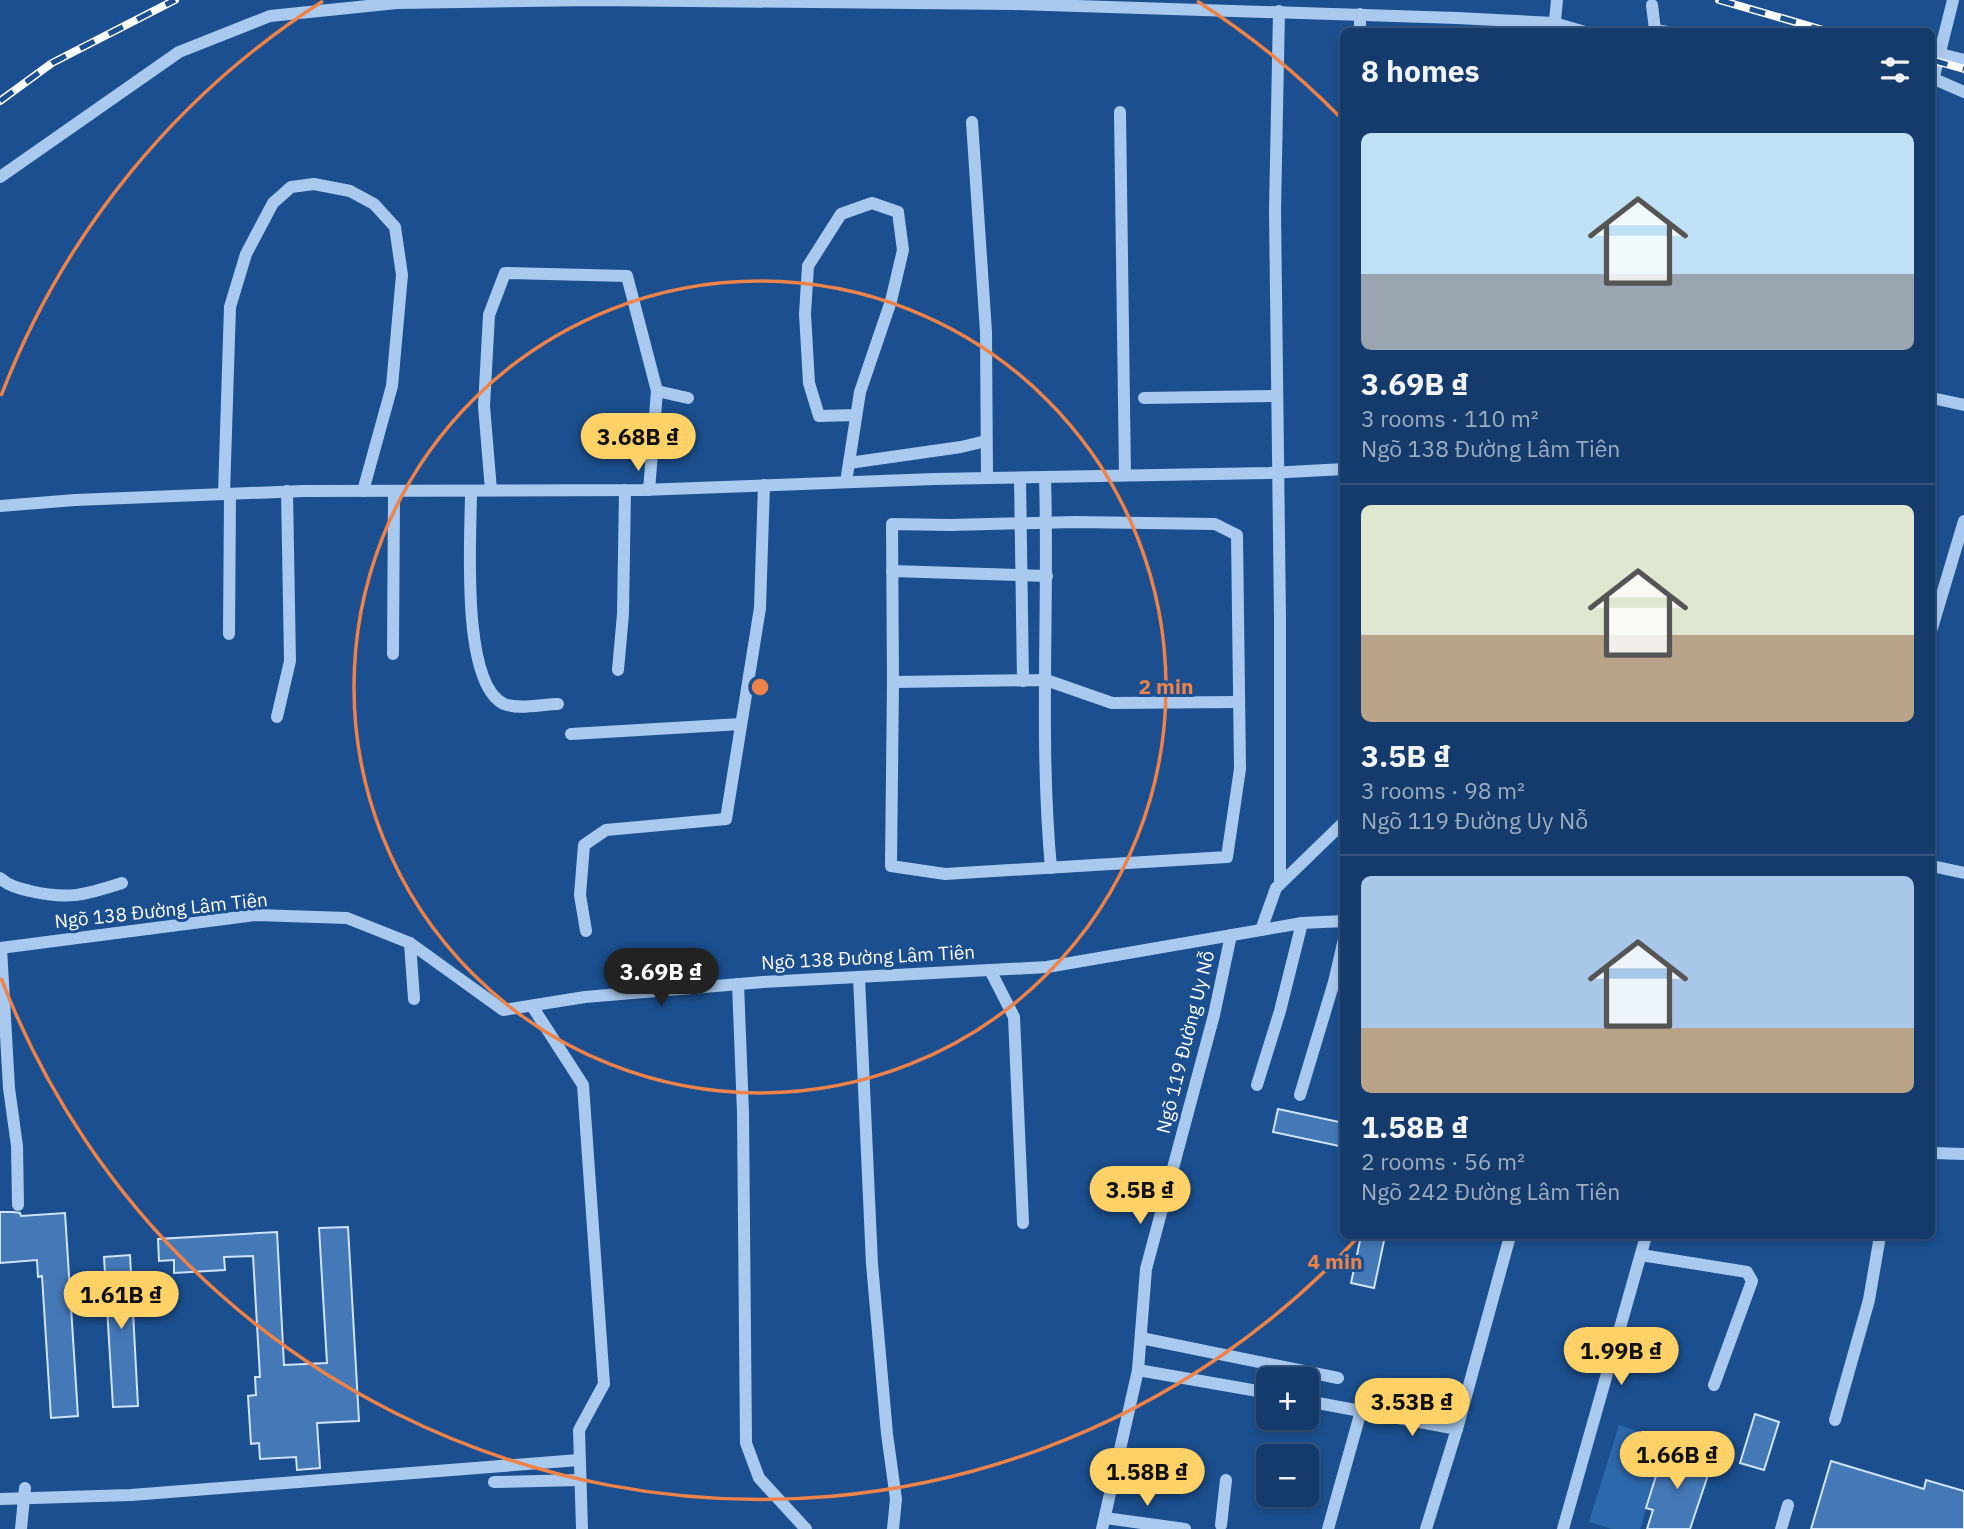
<!DOCTYPE html>
<meta charset="utf-8">
<style>
:root{--surface:#143b6b;--page:#1d4271;--text:#f1f3f6;--muted:#9dadc1;--line:#33557e;--accent:#ffd166}
body{margin:0;font-family:"IBM Plex Sans",sans-serif;background:var(--page);color:var(--text);height:100vh;display:flex;flex-direction:column;font-size:26px;white-space:nowrap}
*{box-sizing:border-box;margin:0}
p{font-size:23px;color:var(--muted)}
.icon{flex:none;width:38px;height:38px;fill:none;stroke:currentColor;stroke-width:2;stroke-linecap:round;stroke-linejoin:round}
.map{position:relative;flex:1;overflow:hidden}
.panel{position:absolute;left:1340px;top:28px;width:595px;height:1211px;display:flex;flex-direction:column;background:var(--surface);border-radius:10px;box-shadow:0 4px 10px #0003,0 0 0 2px var(--line)}
.panel>*{flex:none}
.tools{position:absolute;left:1256px;top:1367px;display:grid;gap:14px}
.tools a{display:grid;place-items:center;width:63px;height:63px;border-radius:10px;background:var(--surface);box-shadow:0 4px 10px #0003,0 0 0 2px var(--line);font-size:35px}
.price{position:absolute;translate:-50% -60px;padding:0 16px;border-radius:24px;background:var(--accent);color:#111;font-size:23px;line-height:46px;filter:drop-shadow(0 2px 4px #0008)}
.price::after{content:'';position:absolute;left:50%;top:42px;width:21px;height:16px;margin-left:-10px;background:inherit;clip-path:polygon(0 0,100% 0,50% 100%)}
.price.selected{background:#222;color:#fff}
ul{padding:0;list-style:none}
li{display:grid;align-content:center;gap:14px;height:371px;padding:0 21px}
li+li{border-top:2px solid var(--line)}
li span{display:grid;place-items:center;height:217px;border-radius:10px;color:#555}
li>.icon{margin-inline-start:auto}
span .icon{width:126px;height:126px;fill:#fffc;stroke-width:1}
li b{font-size:30px}
h2{display:flex;justify-content:space-between;align-items:center;height:84px;padding:0 21px;font-size:30px}
.map>svg:first-child{display:block}
.green{fill:#2e69ad}
.building{fill:#4478b7;stroke:#cfe3fa;stroke-width:2}
.lines{fill:none;stroke-linecap:round;stroke-linejoin:round}
.minor{stroke:#a9c9ee;stroke-width:12}
.rail-casing{stroke:#fff;stroke-width:8}
.rail{stroke:#1b4f8f;stroke-width:5;stroke-dasharray:16;stroke-linecap:butt}
.ring{fill:none;stroke:#ee8249;stroke-width:3.5}
.labels{text-anchor:middle;dominant-baseline:central;stroke-width:6;stroke-linejoin:round;paint-order:stroke}
.street-label{font-size:19px;fill:#fff;stroke:#1b4f8f}
.centre{fill:#ee8249;stroke:#1b4f8f;stroke-width:3.5}
.ring-label{font-size:21px;text-anchor:middle;font-weight:bold;fill:#ee8249;stroke:#1b4f8f;stroke-width:6;stroke-linejoin:round;paint-order:stroke}
</style>
<div class="map">
<svg width="1964" height="1529" viewBox="0 0 1964 1529">
<rect width="100%" height="100%" fill="#1b4f8f"/>
<path class="green" d="M1619,1425L1667,1441L1640,1529H1612L1589,1522Z"/>
<g class="building">
<path d="M1278,1109L1344,1123V1147L1273,1132Z"/>
<path d="M0,1212H13L20,1213L21,1216L65,1213L78,1416L51,1418L42,1276L38,1277L37,1260L0,1263Z"/>
<path d="M348,1227L359,1421L317,1423L320,1468L297,1470L296,1457L260,1459L259,1443L251,1444L248,1396L256,1395L255,1377H260L253,1256L224,1257L225,1270L174,1273V1260L159,1261L158,1239L277,1232L284,1365L327,1363L319,1228Z"/>
<path d="M1361,1236H1385L1374,1288L1351,1283Z"/>
<path d="M130,1255L138,1406L113,1407L104,1257Z"/>
<path d="M1755,1414L1779,1422L1764,1470L1740,1463Z"/>
<path d="M1665,1447L1712,1463L1690,1529H1647L1653,1510L1646,1508Z"/>
<path d="M1831,1461L1924,1489L1926,1480L1964,1491V1529H1811Z"/>
</g>
<g class="lines">
<g class="minor">
<path d="M1652,5L1655,30L1668,32"/>
<path d="M1279,11L1275,210L1280,619V884"/>
<path d="M1360,14V32"/>
<path d="M1554,31L1557,0"/>
<path d="M1940,54L1964,60"/>
<path d="M1932,78L1964,92"/>
<path d="M1932,84L1953,0"/>
<path d="M1120,112L1125,475"/>
<path d="M972,122L986,332L987,478"/>
<path d="M0,177L179,52L270,16L397,3L593,0L1013,4L1457,18L1554,23L1585,32"/>
<path d="M657,391L688,398"/>
<path d="M1144,398L1276,396"/>
<path d="M1932,398L1964,405"/>
<path d="M849,463L961,447L986,441"/>
<path d="M1045,477C1049,607 1039,738 1051,868"/>
<path d="M1020,478L1023,681"/>
<path d="M846,482L860,392L891,301L903,250L898,212L872,203L841,214L808,266L805,314L809,383L819,416L856,415"/>
<path d="M491,490L484,406L489,315L505,273L627,276L657,391L649,490"/>
<path d="M471,491C471,534 460,683 504,704C518,710 543,704 558,704"/>
<path d="M224,494L230,307L246,254L273,203L291,187L314,184L350,191L374,204L395,227L402,275L392,386L363,491"/>
<path d="M0,506L75,500L303,491L642,490L934,479L1269,473L1344,469"/>
<path d="M1075,522L1215,524L1237,535L1240,769L1227,857L945,874L891,866L893,682L892,524L950,525Z"/>
<path d="M892,571L1047,576"/>
<path d="M1932,628L1964,521"/>
<path d="M229,634L230,494"/>
<path d="M393,654L394,491"/>
<path d="M618,670L623,614L625,490"/>
<path d="M893,682L1046,680L1112,703L1239,702"/>
<path d="M277,717L290,661L287,491"/>
<path d="M571,734L741,724"/>
<path d="M1932,866L1964,873"/>
<path d="M0,878C9,886 18,888 30,891C69,900 85,895 122,883"/>
<path d="M1261,930L1276,888L1344,822"/>
<path d="M586,931L580,895L584,845L606,830L726,819L760,608L764,485"/>
<path d="M410,943L414,999"/>
<path d="M0,948L256,915L347,918L410,943L503,1010L585,997L763,982L1047,967L1302,923L1344,921"/>
<path d="M1,948L9,1088L17,1146L18,1205"/>
<path d="M990,970L1014,1017L1023,1223"/>
<path d="M859,977L872,1264L887,1434L896,1499L893,1529"/>
<path d="M738,984L743,1113L746,1443L759,1478L806,1529"/>
<path d="M532,1006L583,1085L604,1384L579,1430L582,1529"/>
<path d="M1257,1085L1280,1011L1302,923"/>
<path d="M1300,1095L1334,982L1344,939"/>
<path d="M1932,1153L1964,1154"/>
<path d="M1641,1255L1747,1272L1752,1281L1714,1385"/>
<path d="M1141,1338L1338,1378"/>
<path d="M1138,1370L1269,1393"/>
<path d="M1307,1401L1457,1429L1426,1529"/>
<path d="M1835,1420L1869,1300L1880,1236"/>
<path d="M1457,1429L1510,1236"/>
<path d="M494,1482L580,1480"/>
<path d="M0,1499L131,1495L579,1460"/>
<path d="M1105,1518L1185,1529"/>
<path d="M1221,1525L1226,1480"/>
<path d="M21,1529L25,1488"/>
<path d="M1102,1529L1138,1370L1146,1269L1214,1015L1231,935"/>
<path d="M1328,1529L1361,1411"/>
<path d="M1563,1529L1646,1236"/>
<path d="M1781,1529L1788,1505"/>
</g>
<defs>
<g id="rail">
<path d="M1719,0L1830,32"/>
<path d="M1932,60L1964,69"/>
<path d="M0,101L52,63L175,0"/>
</g>
</defs>
<use href="#rail" class="rail-casing"/>
<use href="#rail" class="rail"/>
</g>
<g class="ring">
<circle cx="760" cy="687" r="406"/>
<path d="M1359 1236A813 813 0 0 1 1 978M1 396A813 813 0 0 1 323 1M1197 1A813 813 0 0 1 1340 117"/>
</g>
<g class="labels">
<g class="street-label">
<text transform="translate(161 910) rotate(-6)">Ngõ 138 Đường Lâm Tiên</text>
<text transform="translate(868 957) rotate(-3)">Ngõ 138 Đường Lâm Tiên</text>
<text transform="translate(1185 1042) rotate(-76)">Ngõ 119 Đường Uy Nỗ</text>
</g>
</g>
<circle cx="760" cy="687" r="10" class="centre"/>
<g class="ring-label">
<text x="1166" y="694">2 min</text>
<text x="1335" y="1269">4 min</text>
</g>
</svg>
<div class="tools">
<a>+</a>
<a>−</a>
</div>
<b class="price" style="left:638px;top:473px">3.68B ₫</b>
<b class="price selected" style="left:661px;top:1008px">3.69B ₫</b>
<b class="price" style="left:1140px;top:1226px">3.5B ₫</b>
<b class="price" style="left:121px;top:1331px">1.61B ₫</b>
<b class="price" style="left:1621px;top:1387px">1.99B ₫</b>
<b class="price" style="left:1412px;top:1438px">3.53B ₫</b>
<b class="price" style="left:1677px;top:1491px">1.66B ₫</b>
<b class="price" style="left:1147px;top:1508px">1.58B ₫</b>
<section class="panel">
<h2>8 homes<svg class="icon" aria-label="filters" viewBox="0 0 24 24"><path d="M4 7h16M4 17h16"/><circle cx="9" cy="7" r="2"/><circle cx="15" cy="17" r="2"/></svg></h2>
<ul>
<li><span style="background:linear-gradient(#bfe0f5 65%,#9aa5b1 0)"><svg class="icon" aria-label="home" viewBox="0 0 24 24"><path d="M3 11l9-7 9 7M6 9v11h12V9"/></svg></span><div><b>3.69B ₫</b><p>3 rooms · 110 m²</p><p>Ngõ 138 Đường Lâm Tiên</p></div></li>
<li><span style="background:linear-gradient(#dfe7d0 60%,#b9a48a 0)"><svg class="icon" aria-label="home" viewBox="0 0 24 24"><path d="M3 11l9-7 9 7M6 9v11h12V9"/></svg></span><div><b>3.5B ₫</b><p>3 rooms · 98 m²</p><p>Ngõ 119 Đường Uy Nỗ</p></div></li>
<li><span style="background:linear-gradient(#a9c7e8 70%,#b9a48a 0)"><svg class="icon" aria-label="home" viewBox="0 0 24 24"><path d="M3 11l9-7 9 7M6 9v11h12V9"/></svg></span><div><b>1.58B ₫</b><p>2 rooms · 56 m²</p><p>Ngõ 242 Đường Lâm Tiên</p></div></li>
</ul>
</section>
</div>
